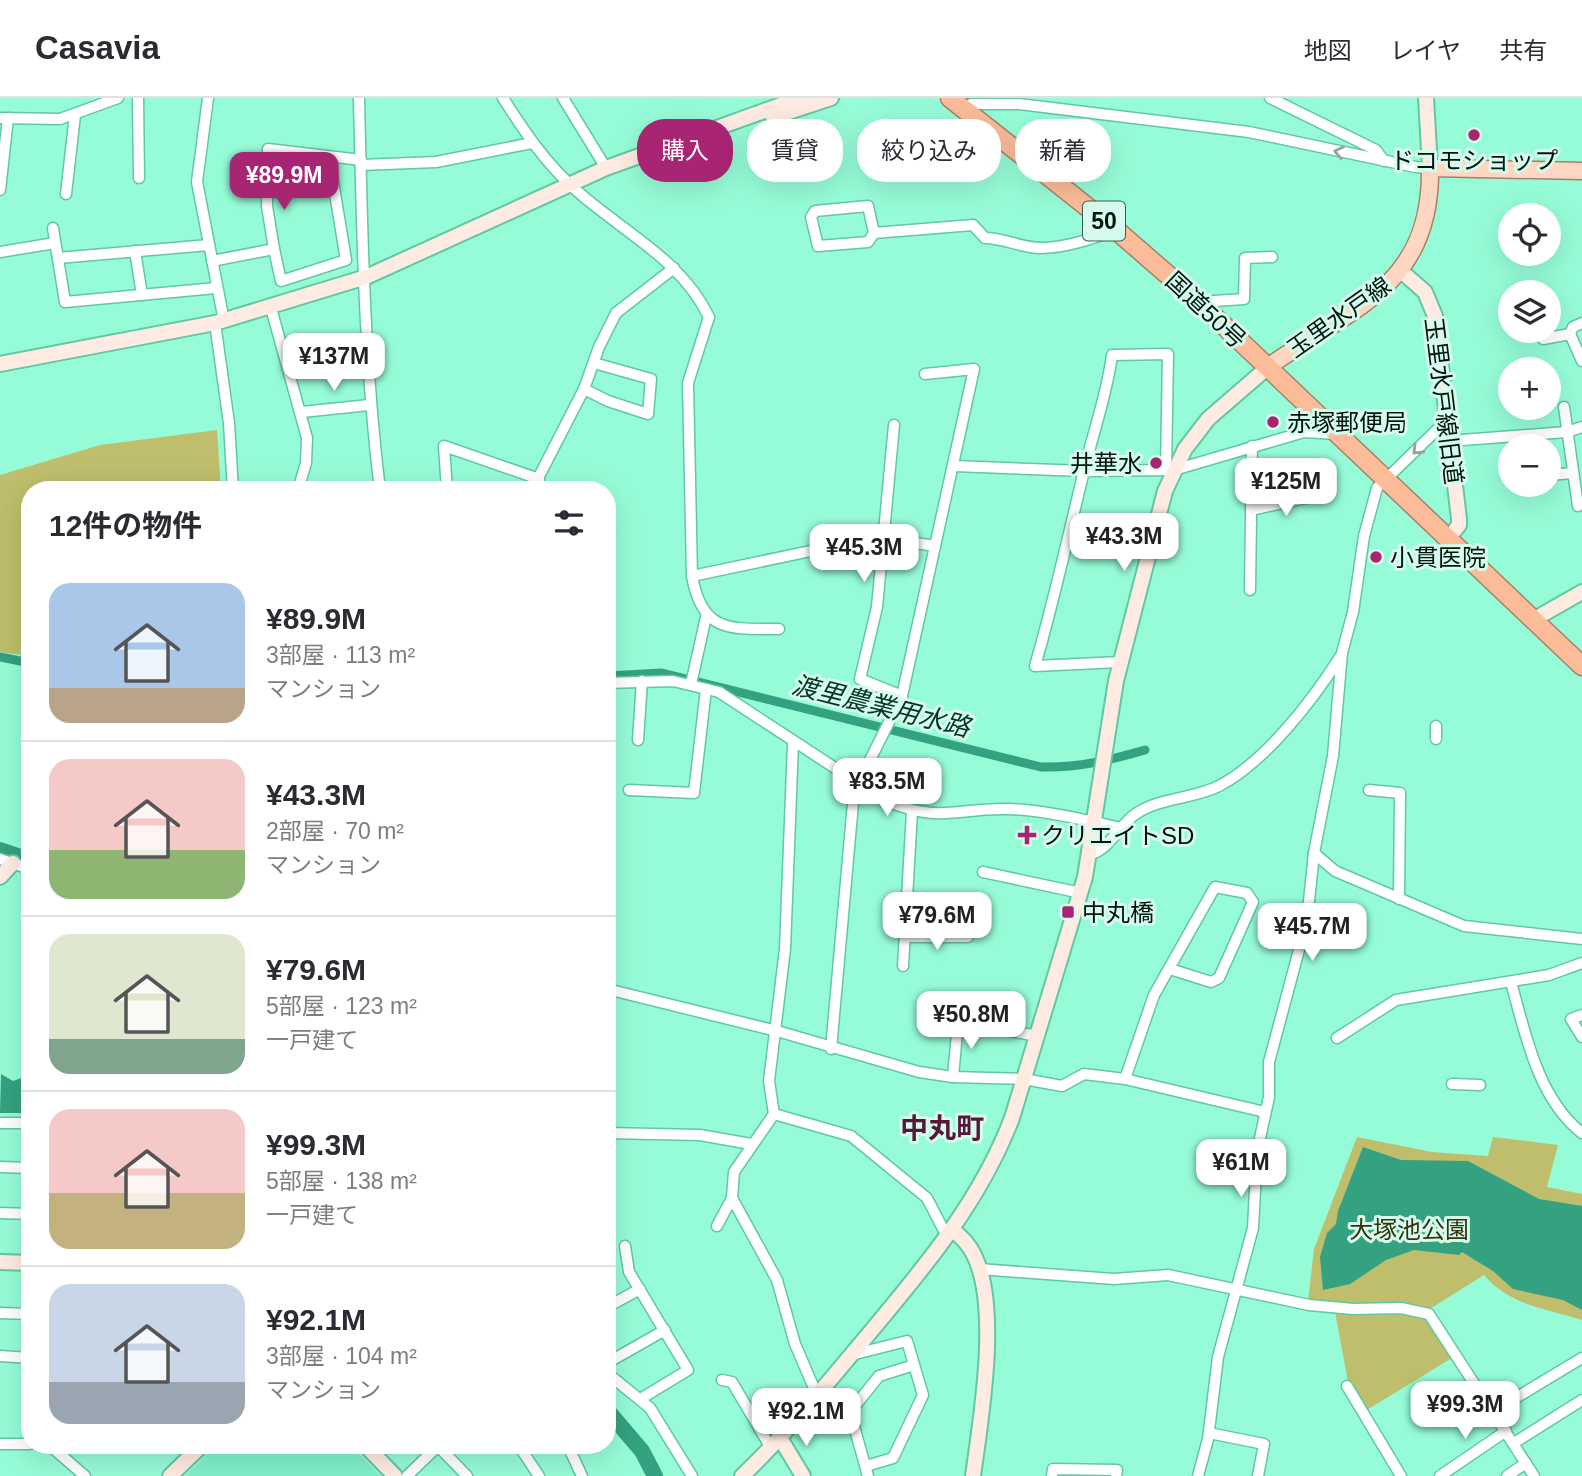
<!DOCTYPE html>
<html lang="ja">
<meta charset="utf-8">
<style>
:root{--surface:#fff;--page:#f7f7f7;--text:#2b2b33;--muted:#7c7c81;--line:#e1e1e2;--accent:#a72573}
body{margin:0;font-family:Arial,"Noto Sans JP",sans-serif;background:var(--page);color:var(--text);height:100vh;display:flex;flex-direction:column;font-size:26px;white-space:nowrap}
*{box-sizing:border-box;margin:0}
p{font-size:23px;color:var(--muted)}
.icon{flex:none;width:38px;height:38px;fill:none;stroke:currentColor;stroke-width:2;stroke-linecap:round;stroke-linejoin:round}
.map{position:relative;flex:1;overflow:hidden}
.details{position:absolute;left:21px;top:383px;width:595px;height:973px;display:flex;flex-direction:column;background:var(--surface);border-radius:28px;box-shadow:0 7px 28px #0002}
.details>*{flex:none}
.guide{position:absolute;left:637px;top:21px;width:665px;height:63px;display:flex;gap:14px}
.fabs{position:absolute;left:1498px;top:105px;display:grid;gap:14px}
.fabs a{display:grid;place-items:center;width:63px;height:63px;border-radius:50%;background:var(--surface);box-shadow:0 7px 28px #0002;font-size:35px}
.price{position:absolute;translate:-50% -60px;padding:0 16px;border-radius:14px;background:#fff;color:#222;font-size:23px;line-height:46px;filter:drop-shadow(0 2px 4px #0008)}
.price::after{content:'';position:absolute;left:50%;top:42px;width:21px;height:16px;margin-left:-10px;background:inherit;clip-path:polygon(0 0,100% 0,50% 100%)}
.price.on{background:var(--accent);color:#fff}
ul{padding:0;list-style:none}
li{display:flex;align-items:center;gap:21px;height:175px;padding:0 28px}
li+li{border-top:2px solid var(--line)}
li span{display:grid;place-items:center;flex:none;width:196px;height:140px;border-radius:21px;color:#555}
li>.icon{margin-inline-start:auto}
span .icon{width:84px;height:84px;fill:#fffc;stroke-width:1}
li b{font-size:30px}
h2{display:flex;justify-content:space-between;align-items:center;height:84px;padding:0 28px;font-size:30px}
.tag{padding:0 24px;border-radius:28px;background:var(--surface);box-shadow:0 7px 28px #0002;font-size:24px;line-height:63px}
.tag.on{background:var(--accent);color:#fff}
header{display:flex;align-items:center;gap:42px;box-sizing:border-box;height:98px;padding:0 35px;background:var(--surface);border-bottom:2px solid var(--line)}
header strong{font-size:33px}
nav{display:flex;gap:38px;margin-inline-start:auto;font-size:24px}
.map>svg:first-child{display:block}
.built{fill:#80f1ca}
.green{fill:#bebe6c}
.water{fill:#34a180}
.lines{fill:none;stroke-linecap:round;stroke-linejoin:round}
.canal{stroke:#34a180;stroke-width:9}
.river{stroke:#34a180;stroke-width:16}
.street-casing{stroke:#61c7a5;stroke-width:13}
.secondary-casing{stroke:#61c7a5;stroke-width:18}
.primary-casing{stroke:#a48269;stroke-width:19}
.highway-casing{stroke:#a48269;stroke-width:21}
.street{stroke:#fff;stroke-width:10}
.secondary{stroke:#feebe1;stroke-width:14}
.primary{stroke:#fdd7c2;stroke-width:16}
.highway{stroke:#fcbc9a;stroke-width:18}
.oneway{stroke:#99a19f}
.poi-dot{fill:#a72573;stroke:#d6fbec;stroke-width:2.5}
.labels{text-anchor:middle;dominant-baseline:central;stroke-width:6;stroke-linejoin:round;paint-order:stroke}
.shield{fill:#d6fbec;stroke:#415a51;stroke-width:2}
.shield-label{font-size:23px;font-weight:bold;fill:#01150e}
.poi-label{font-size:24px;fill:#01150e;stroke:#d6fbec;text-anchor:start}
.street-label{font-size:24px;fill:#01150e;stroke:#d6fbec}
.park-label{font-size:24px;fill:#33330d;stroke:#d6fbec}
.water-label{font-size:26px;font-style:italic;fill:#043628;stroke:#d6fbec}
.quarter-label{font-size:28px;font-weight:bold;fill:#55183b;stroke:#d6fbec}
</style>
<header>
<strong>Casavia</strong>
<nav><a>地図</a><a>レイヤ</a><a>共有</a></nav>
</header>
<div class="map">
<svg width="1582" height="1378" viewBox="0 0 1582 1378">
<rect width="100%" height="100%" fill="#96fcd7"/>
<path class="built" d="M217,1348H351L381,1378H185Z"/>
<g class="green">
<path d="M217,332L221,392H30V558L0,554V377L100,347Z"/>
<path d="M1357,1039L1432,1054L1488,1058L1493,1039L1558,1047L1547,1089L1582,1096V1222C1545,1210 1511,1208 1484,1177L1428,1212L1424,1218L1452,1260L1365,1313L1348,1284L1334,1208L1308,1203L1314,1151Z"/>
</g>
<g class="water">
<path d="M1,976L13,983L30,977L28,1015H0Z"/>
<path d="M1363,1049L1401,1062L1468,1063L1539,1101L1582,1108V1212L1563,1202L1513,1191L1493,1173L1462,1154L1459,1157L1414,1152L1386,1162L1350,1186L1323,1192L1320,1159L1327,1135L1336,1126L1338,1113Z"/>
</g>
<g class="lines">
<g class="canal">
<path d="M0,559L30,565"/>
<path d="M607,578L662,575L1041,669C1078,670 1110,662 1145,652"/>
</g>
<g class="river">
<path d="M0,752L30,762"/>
<path d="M607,1312L642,1353L655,1378"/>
</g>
<defs>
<g id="street">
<path d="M138,0L139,80"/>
<path d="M208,0L197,84L224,223"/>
<path d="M359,0C362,131 364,262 380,392"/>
<path d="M503,0C524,33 546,66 577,93C623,134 681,161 709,219L688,285L692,478C702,535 730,531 779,531"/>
<path d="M563,0L606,70"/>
<path d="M1270,0L1376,52L1384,63"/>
<path d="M965,13L971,6H1019L1249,34L1415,69L1430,70"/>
<path d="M0,20L60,21L118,0"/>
<path d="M361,67L436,64L532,45"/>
<path d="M0,92L8,20"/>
<path d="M66,96L75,17"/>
<path d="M53,130L65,204L216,190"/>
<path d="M874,135L868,108L815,113L811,119L818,148L868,144L874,135L973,127L985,140C1004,140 1022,150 1040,150C1063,150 1095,141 1115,131"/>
<path d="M274,151L281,183L346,162L329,59"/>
<path d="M135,153L142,197"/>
<path d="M0,154L55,145"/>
<path d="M58,160L209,147"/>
<path d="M212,163L274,151L267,108L268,51L361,62"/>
<path d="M1199,204L1244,201L1245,160L1272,159"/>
<path d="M271,210L307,340L306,365L298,392"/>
<path d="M215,225L229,325L233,392"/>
<path d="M1582,225L1573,229L1570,236L1582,263"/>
<path d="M1543,241L1570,236"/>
<path d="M584,291L608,303L648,316L651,281L594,265"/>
<path d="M1564,309L1578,408"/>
<path d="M302,314L369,307"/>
<path d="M894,327L877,509L860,581L902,598"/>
<path d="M1449,343L1567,334L1582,329"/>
<path d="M954,368L1084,373L1174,372L1304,334L1337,336"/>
<path d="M1549,377L1573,375"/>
<path d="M447,392L444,348L539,381"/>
<path d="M532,392L584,291L599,249L616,215L674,170"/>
<path d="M1251,412L1315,398"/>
<path d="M692,478L877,439L935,448"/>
<path d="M1250,492L1252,348"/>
<path d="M1120,564L1035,568C1054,503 1068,438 1084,373C1093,334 1107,297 1112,257L1168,256L1166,372"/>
<path d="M607,585L673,583L719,594L884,702C941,726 953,710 1007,711C1039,711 1090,723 1121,730"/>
<path d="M691,586L706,519"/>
<path d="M1436,628V641"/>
<path d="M638,642L642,583"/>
<path d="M629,692L694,695L706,591"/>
<path d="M1369,692L1400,695L1399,801"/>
<path d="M1314,755L1335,773L1464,828L1582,841"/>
<path d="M1089,757C1111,751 1119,726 1137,715C1162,699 1193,701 1219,688C1265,664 1313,602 1340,559"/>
<path d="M0,761L30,771"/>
<path d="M983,774L1081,795"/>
<path d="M906,839H968"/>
<path d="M903,868L912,714"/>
<path d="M1511,884C1525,935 1538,1001 1582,1035"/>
<path d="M607,891L777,933L919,974L953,979L1024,981L1062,988L1084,976L1125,981L1265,1014"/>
<path d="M1582,917L1571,921L1582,939"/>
<path d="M1337,940L1396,902L1549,877L1582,865"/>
<path d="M831,951L853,705L859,684L902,598L974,271L925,276"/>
<path d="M953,979L958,924L1038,938"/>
<path d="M1125,981L1154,897L1215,789L1247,795L1253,804L1219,880L1211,884L1170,871"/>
<path d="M1452,986L1480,987"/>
<path d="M774,1016L769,983L785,851L793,645"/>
<path d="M774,1016L734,1074L732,1100L777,1182L795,1246L817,1297"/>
<path d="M774,1016L851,1038L927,1100L943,1131L950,1137"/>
<path d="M0,1025H30"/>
<path d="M607,1035L700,1037L751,1046"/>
<path d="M0,1069L30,1070"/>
<path d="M0,1115L30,1116"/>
<path d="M717,1128L732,1100"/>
<path d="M625,1148L629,1174L688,1272L642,1300"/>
<path d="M979,1171L1114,1181L1168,1177L1309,1207L1353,1211L1401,1210L1429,1216L1534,1378"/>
<path d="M607,1209L640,1191"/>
<path d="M0,1215L30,1216"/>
<path d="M851,1257L907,1243L923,1297L893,1360L866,1368"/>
<path d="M0,1258L30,1260"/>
<path d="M607,1265L665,1232"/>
<path d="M607,1275L650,1310L692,1378"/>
<path d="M722,1282L732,1284L771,1350"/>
<path d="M1347,1288L1401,1378"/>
<path d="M824,1289L850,1314L868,1378"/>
<path d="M1494,1313L1582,1260"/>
<path d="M850,1314L879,1278L914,1267"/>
<path d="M1209,1335L1264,1346L1258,1378"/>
<path d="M1514,1345L1582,1302"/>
<path d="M0,1346H30"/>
<path d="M43,1348L54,1351L85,1378"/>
<path d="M438,1348L467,1378"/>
<path d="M519,1348L539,1378"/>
<path d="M568,1348L582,1378"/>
<path d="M407,1378L438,1348"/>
<path d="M1052,1378L1053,1371L1117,1372L1116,1378"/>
<path d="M1198,1378L1208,1341L1218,1259L1253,1130L1257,1054L1269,999V964L1307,822L1314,755L1333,658L1342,555L1353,514L1364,438L1377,390L1447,322"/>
<path d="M1440,1378L1506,1333"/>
<path d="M1507,1378L1526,1365"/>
</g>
<g id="secondary">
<path d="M1426,0L1430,70"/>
<path d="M773,19L831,0"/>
<path d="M1401,173L1425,194L1435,218L1459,421V427L1448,441"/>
<path d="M0,266L215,225L366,179L606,70L800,0"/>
<path d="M1533,522L1582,494"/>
<path d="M0,779L13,765"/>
<path d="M953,1132C961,1139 969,1146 974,1157C1000,1209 981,1320 973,1378"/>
<path d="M0,1164L30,1165"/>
<path d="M780,1340L803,1378"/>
<path d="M366,1348L395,1378"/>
<path d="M170,1378L201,1348"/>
<path d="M742,1378C784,1338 820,1294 857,1250C917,1178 978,1109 1012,1020L1085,779L1116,583L1165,393L1185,351L1208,321L1268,269"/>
</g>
<path id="primary" d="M1268,269C1350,210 1432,190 1430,70L1582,73"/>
<path id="highway" d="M950,0L1115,131L1199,204L1582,568"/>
</defs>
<use href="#street" class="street-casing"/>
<use href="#secondary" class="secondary-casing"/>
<use href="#primary" class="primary-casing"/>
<use href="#highway" class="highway-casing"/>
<use href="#street" class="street"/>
<use href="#secondary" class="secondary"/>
<use href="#primary" class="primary"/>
<use href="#highway" class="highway"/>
</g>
<defs><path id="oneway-chevron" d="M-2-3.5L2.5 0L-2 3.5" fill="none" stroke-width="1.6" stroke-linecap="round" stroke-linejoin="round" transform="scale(1.75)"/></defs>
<g class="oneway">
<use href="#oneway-chevron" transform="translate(1339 54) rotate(-168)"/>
<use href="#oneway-chevron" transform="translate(1417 352) rotate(136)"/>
</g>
<g class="poi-dot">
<circle cx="1474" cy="37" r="7"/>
<circle cx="1273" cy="324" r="7"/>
<circle cx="1156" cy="365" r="7"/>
<circle cx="1376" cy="459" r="7"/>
<path d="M1023.5 726.5h7v7h7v7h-7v7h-7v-7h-7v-7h7z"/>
<rect x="1061" y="807" width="14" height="14" rx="3.5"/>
</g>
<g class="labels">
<rect class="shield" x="1083" y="103.5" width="42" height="39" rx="5"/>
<g class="shield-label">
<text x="1104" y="123">50</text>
</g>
<g class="poi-label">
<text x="1474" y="62" text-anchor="middle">ドコモショップ</text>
<text x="1287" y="324">赤塚郵便局</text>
<text x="1142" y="365" text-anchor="end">井華水</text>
<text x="1390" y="459">小貫医院</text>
<text x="1041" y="737">クリエイトSD</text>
<text x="1082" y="814">中丸橋</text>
</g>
<g class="street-label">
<text transform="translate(1206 212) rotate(43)">国道50号</text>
<text transform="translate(1339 219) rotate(-35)">玉里水戸線</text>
<text transform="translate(1444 303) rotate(83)">玉里水戸線旧道</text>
</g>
<g class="park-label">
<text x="1409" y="1131">大塚池公園</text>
</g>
<g class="water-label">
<text transform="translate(881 608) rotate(14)">渡里農業用水路</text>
</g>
<g class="quarter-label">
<text x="942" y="1030">中丸町</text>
</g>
</g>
</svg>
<div class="fabs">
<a><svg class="icon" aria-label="locate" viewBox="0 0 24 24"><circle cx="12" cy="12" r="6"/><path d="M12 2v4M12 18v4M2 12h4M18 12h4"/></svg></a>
<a><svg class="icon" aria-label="layers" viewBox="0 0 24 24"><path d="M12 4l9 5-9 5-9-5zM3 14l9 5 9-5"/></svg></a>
<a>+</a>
<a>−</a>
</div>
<b class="price on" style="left:284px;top:114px">¥89.9M</b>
<b class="price" style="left:334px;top:295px">¥137M</b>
<b class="price" style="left:1286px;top:420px">¥125M</b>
<b class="price" style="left:1124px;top:475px">¥43.3M</b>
<b class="price" style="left:864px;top:486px">¥45.3M</b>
<b class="price" style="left:887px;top:720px">¥83.5M</b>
<b class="price" style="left:937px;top:854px">¥79.6M</b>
<b class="price" style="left:1312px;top:865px">¥45.7M</b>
<b class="price" style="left:971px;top:953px">¥50.8M</b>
<b class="price" style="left:1241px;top:1101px">¥61M</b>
<b class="price" style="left:1465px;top:1343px">¥99.3M</b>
<b class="price" style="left:806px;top:1350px">¥92.1M</b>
<div class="guide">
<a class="tag on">購入</a>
<a class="tag">賃貸</a>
<a class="tag">絞り込み</a>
<a class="tag">新着</a>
</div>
<section class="details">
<h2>12件の物件<svg class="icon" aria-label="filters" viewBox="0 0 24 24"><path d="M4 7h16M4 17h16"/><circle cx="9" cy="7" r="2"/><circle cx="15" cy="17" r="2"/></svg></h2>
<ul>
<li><span style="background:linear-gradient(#a9c7e8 75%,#b9a48a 0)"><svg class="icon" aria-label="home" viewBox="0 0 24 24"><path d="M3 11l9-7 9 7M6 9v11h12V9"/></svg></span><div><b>¥89.9M</b><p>3部屋 · 113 m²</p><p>マンション</p></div></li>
<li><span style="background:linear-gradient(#f6c9c9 65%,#8fb573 0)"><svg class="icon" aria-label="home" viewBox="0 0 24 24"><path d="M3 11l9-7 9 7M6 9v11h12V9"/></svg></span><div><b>¥43.3M</b><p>2部屋 · 70 m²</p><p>マンション</p></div></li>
<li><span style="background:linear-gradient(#dfe7d0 75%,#7fa58c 0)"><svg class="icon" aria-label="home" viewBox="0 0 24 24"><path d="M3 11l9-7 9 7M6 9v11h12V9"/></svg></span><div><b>¥79.6M</b><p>5部屋 · 123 m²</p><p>一戸建て</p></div></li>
<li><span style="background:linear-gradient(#f6c9c9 60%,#c2b280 0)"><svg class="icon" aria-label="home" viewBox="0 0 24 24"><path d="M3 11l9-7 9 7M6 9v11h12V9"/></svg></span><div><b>¥99.3M</b><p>5部屋 · 138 m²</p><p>一戸建て</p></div></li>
<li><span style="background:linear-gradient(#c9d6e8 70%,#9aa5b1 0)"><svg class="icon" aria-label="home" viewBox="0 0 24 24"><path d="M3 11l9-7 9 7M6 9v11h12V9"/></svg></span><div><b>¥92.1M</b><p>3部屋 · 104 m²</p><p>マンション</p></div></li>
</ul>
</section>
</div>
